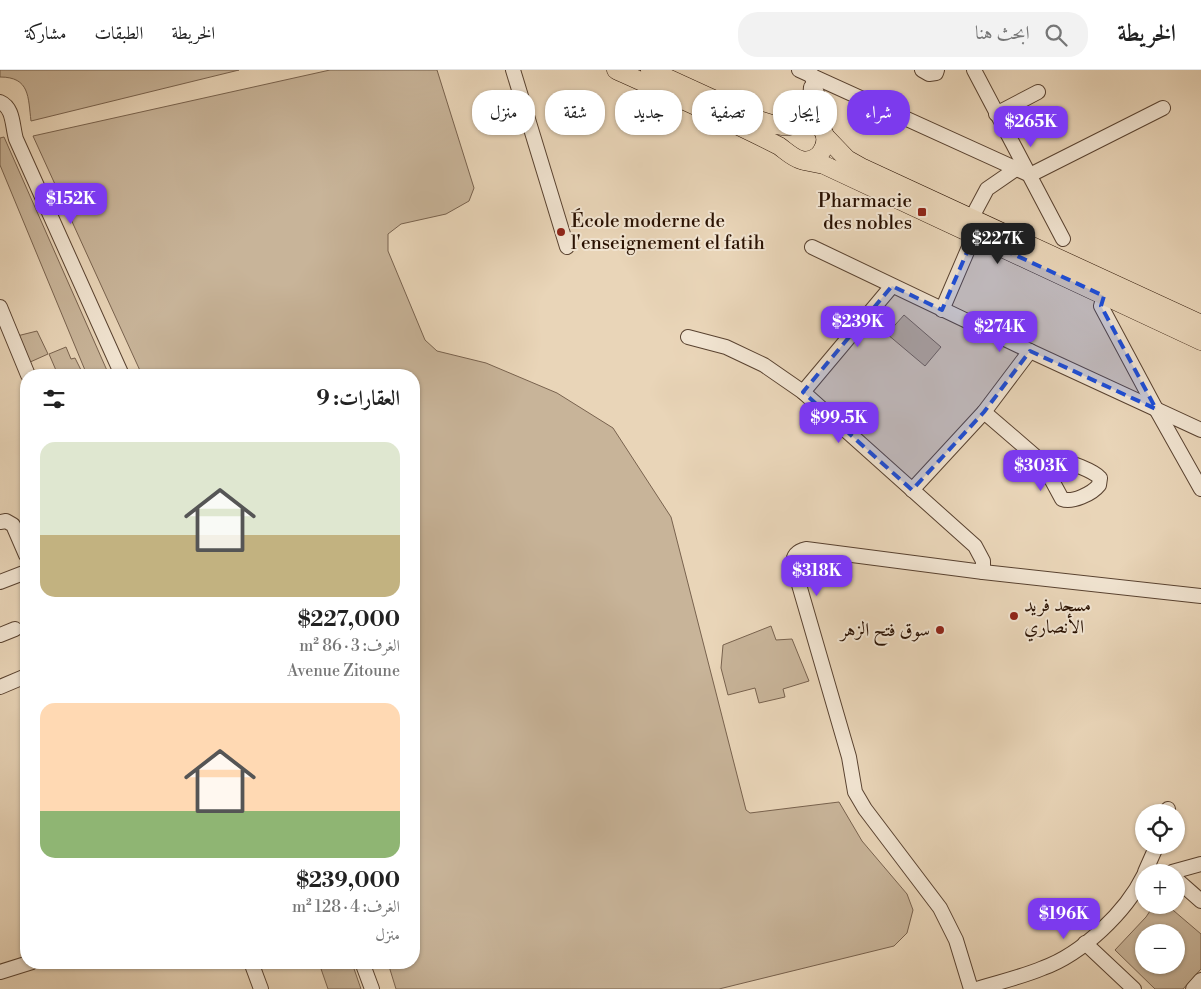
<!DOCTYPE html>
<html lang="ar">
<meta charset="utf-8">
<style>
:root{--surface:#fff;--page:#f2f2f2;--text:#222;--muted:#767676;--line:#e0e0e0;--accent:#7c3aed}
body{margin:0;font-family:"Libre Bodoni",Amiri,serif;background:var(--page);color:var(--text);direction:rtl;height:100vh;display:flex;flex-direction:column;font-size:19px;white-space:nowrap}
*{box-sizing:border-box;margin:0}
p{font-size:16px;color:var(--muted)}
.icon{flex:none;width:28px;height:28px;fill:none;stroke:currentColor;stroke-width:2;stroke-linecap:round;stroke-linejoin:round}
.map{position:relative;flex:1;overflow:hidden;direction:ltr}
.side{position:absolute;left:20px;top:299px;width:400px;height:600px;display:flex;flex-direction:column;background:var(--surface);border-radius:20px;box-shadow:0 1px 4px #0004;direction:rtl}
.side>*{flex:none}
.hud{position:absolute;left:435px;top:20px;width:475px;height:45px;direction:rtl;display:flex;gap:10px}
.controls{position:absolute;left:1135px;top:734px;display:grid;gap:10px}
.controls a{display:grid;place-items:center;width:50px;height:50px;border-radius:50%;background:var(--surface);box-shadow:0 1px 4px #0004;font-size:25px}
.price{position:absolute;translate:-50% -42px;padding:0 11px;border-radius:10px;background:var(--accent);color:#fff;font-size:16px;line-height:32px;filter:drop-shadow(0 1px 2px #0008)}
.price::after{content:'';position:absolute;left:50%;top:30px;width:15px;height:11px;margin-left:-8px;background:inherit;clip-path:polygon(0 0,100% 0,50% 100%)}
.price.current{background:#222;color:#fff}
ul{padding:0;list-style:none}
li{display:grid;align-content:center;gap:10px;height:265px;padding:0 20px}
li span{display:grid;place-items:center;height:155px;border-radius:15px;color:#555}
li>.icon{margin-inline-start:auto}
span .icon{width:90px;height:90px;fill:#fffc;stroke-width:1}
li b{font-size:21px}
h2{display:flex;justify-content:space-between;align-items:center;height:60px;padding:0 20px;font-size:21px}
.chip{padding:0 18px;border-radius:20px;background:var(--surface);box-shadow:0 1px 4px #0004;font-size:18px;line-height:45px}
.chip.current{background:var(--accent);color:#fff}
header{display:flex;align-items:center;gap:30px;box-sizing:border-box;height:70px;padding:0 25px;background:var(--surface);border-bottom:1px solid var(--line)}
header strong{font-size:24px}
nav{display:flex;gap:28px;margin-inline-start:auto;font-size:18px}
.search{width:350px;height:45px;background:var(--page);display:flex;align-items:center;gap:12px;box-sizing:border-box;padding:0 18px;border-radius:20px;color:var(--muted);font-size:19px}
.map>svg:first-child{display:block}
.green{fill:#c8b499;stroke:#78624e;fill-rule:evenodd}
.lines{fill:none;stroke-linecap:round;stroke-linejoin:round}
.minor-casing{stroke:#594230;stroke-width:16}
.major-casing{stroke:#291102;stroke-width:19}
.minor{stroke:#f1e4d1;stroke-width:14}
.major{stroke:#e9d5b8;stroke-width:18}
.marked{fill:#1d4ed8;fill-opacity:0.2;stroke:#1d4ed8;stroke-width:4;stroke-dasharray:10 6;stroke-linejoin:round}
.poi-dot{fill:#8f2418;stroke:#f1e4d1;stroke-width:2}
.labels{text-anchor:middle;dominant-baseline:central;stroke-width:4;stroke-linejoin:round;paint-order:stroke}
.poi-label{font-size:19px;fill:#291102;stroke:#f1e4d1;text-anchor:end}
</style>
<header>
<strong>الخريطة</strong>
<div class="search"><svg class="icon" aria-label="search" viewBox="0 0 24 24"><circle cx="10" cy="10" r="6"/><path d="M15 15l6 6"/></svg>ابحث هنا</div>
<nav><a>الخريطة</a><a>الطبقات</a><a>مشاركة</a></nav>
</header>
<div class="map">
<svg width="1201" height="919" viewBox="0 0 1201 919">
<rect width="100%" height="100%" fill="#e9d5b8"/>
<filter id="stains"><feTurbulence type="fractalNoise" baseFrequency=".004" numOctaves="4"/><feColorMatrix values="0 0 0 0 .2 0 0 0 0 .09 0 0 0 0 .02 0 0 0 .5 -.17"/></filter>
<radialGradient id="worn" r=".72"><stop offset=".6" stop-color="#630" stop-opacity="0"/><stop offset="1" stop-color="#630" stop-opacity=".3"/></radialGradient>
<g class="green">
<path d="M0,0H239L31,51C28,27 30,7 0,7Z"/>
<path d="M330,0H437L474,118L469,131L446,144L401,154L388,164V181L425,270L437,281L486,293L557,323L613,358L671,447L746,740L750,743L839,732L862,771L907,824L913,840L907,863L894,876L719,919H396L388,893L414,892V305H142L33,66Z"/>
<path d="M4,67L109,305H87L0,95V68Z"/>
<path d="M904,245L941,277L925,296L887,264Z"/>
<path d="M37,261L48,284L28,293L17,266Z"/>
<path d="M66,277L71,289L75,288L81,300L66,305H58L49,284Z"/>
<path d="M771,556L776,570L792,569L809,611L783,619L785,627L759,633L755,618L728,625L721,598L723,575Z"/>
<path d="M1154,835H1167L1201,864V899L1183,919H1155L1115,880L1146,847ZM1144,862H1176V895H1144Z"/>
<path d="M319,893H352L361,919H328Z"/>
</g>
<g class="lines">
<defs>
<g id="minor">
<path d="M513,0L567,177"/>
<path d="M799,0L1030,105L1163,38"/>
<path d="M922,0L929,4L936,3L937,0"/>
<path d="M974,0L1063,169"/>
<path d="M810,1L821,36L825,66"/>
<path d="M0,32C14,38 12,56 16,69L122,305"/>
<path d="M996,44L1038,22"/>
<path d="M800,52L809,42L811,17"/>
<path d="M971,149L987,119L1016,99"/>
<path d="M812,177L1030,281L1201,360"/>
<path d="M1104,226L1101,236L1156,339L1201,419"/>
<path d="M0,237L28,305"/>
<path d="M942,240L978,156"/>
<path d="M688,267L726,277L764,295L803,322L975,476L983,491V502"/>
<path d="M803,322L892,216"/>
<path d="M984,342L1042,392L1062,429C1072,433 1092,424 1099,415L1100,408C1094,401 1068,391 1058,390C1053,390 1047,391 1042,392"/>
<path d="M912,420L984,342L1030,281"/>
<path d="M0,452L6,451L13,455L26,485"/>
<path d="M0,512L26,502"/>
<path d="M0,565L15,559"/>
<path d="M0,617L26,606"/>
<path d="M1167,742L1168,739"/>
<path d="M1145,802L1157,775"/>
<path d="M1172,802L1201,794"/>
<path d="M1176,809L1201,831"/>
<path d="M1085,873L1134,919"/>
<path d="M251,892L261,919"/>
<path d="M362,892L372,919"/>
<path d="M0,902L32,892"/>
<path d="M971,919L956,870L940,838L865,739L855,722L849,687L793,494C793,485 797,481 806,479L983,502L1201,526"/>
<path d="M977,919C999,912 1022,907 1043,898C1082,884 1126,842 1144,805"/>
<path d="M1193,919L1201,910"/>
</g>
<g id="major">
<path d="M616,0C662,21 709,41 755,64C763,68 771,72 779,76C786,81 793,88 801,90C823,95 835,63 815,54C805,49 798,54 789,56C778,57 769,53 759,50L650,0"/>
<path d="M825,66L847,89L863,98L1201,254"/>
<path d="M804,91L824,95L1201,271"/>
</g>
</defs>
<use href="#minor" class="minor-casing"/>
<use href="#major" class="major-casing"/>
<use href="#minor" class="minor"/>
<use href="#major" class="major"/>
</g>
<path class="marked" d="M974,166L1104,226L1101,236L1156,339L1030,281L984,342L912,420L803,322L892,216L942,240Z"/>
<g class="poi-dot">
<rect x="917" y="137" width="10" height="10" rx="2.5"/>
<circle cx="561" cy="162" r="5"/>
<circle cx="1014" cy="546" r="5"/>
<circle cx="940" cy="560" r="5"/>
</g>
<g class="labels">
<g class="poi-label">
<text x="912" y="131">Pharmacie<tspan x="912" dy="22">des nobles</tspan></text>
<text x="571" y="151" text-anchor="start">École moderne de<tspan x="571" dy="22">l'enseignement el fatih</tspan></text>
<text x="1024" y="535" text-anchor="start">مسجد فريد<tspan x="1024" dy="22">الأنصاري</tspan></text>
<text x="930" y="560">سوق فتح الزهر</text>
</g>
</g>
<rect width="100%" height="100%" filter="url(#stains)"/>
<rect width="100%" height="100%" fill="url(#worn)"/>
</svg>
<div class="controls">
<a><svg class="icon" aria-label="locate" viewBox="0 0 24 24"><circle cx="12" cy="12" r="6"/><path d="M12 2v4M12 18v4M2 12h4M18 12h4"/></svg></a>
<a>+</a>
<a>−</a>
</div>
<b class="price" style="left:1031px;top:78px">$265K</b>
<b class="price" style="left:71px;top:155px">$152K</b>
<b class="price current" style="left:998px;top:195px">$227K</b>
<b class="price" style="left:858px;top:278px">$239K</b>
<b class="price" style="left:1000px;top:283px">$274K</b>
<b class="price" style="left:839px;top:374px">$99.5K</b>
<b class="price" style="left:1041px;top:422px">$303K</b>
<b class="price" style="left:817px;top:527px">$318K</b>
<b class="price" style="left:1064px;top:870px">$196K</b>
<div class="hud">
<a class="chip current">شراء</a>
<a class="chip">إيجار</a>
<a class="chip">تصفية</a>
<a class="chip">جديد</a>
<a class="chip">شقة</a>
<a class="chip">منزل</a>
</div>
<section class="side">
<h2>العقارات: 9<svg class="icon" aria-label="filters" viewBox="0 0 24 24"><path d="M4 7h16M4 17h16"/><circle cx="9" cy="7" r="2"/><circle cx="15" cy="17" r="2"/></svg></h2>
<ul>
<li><span style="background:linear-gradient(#dfe7d0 60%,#c2b280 0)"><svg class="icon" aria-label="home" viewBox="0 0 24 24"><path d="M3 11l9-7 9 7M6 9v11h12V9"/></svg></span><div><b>$227,000</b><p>الغرف: 3 · 86 m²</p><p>Avenue Zitoune</p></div></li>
<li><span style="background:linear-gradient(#ffd9b3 70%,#8fb573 0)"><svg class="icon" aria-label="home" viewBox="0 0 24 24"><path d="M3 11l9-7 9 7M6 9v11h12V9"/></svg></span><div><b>$239,000</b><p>الغرف: 4 · 128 m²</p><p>منزل</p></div></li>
</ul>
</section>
</div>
